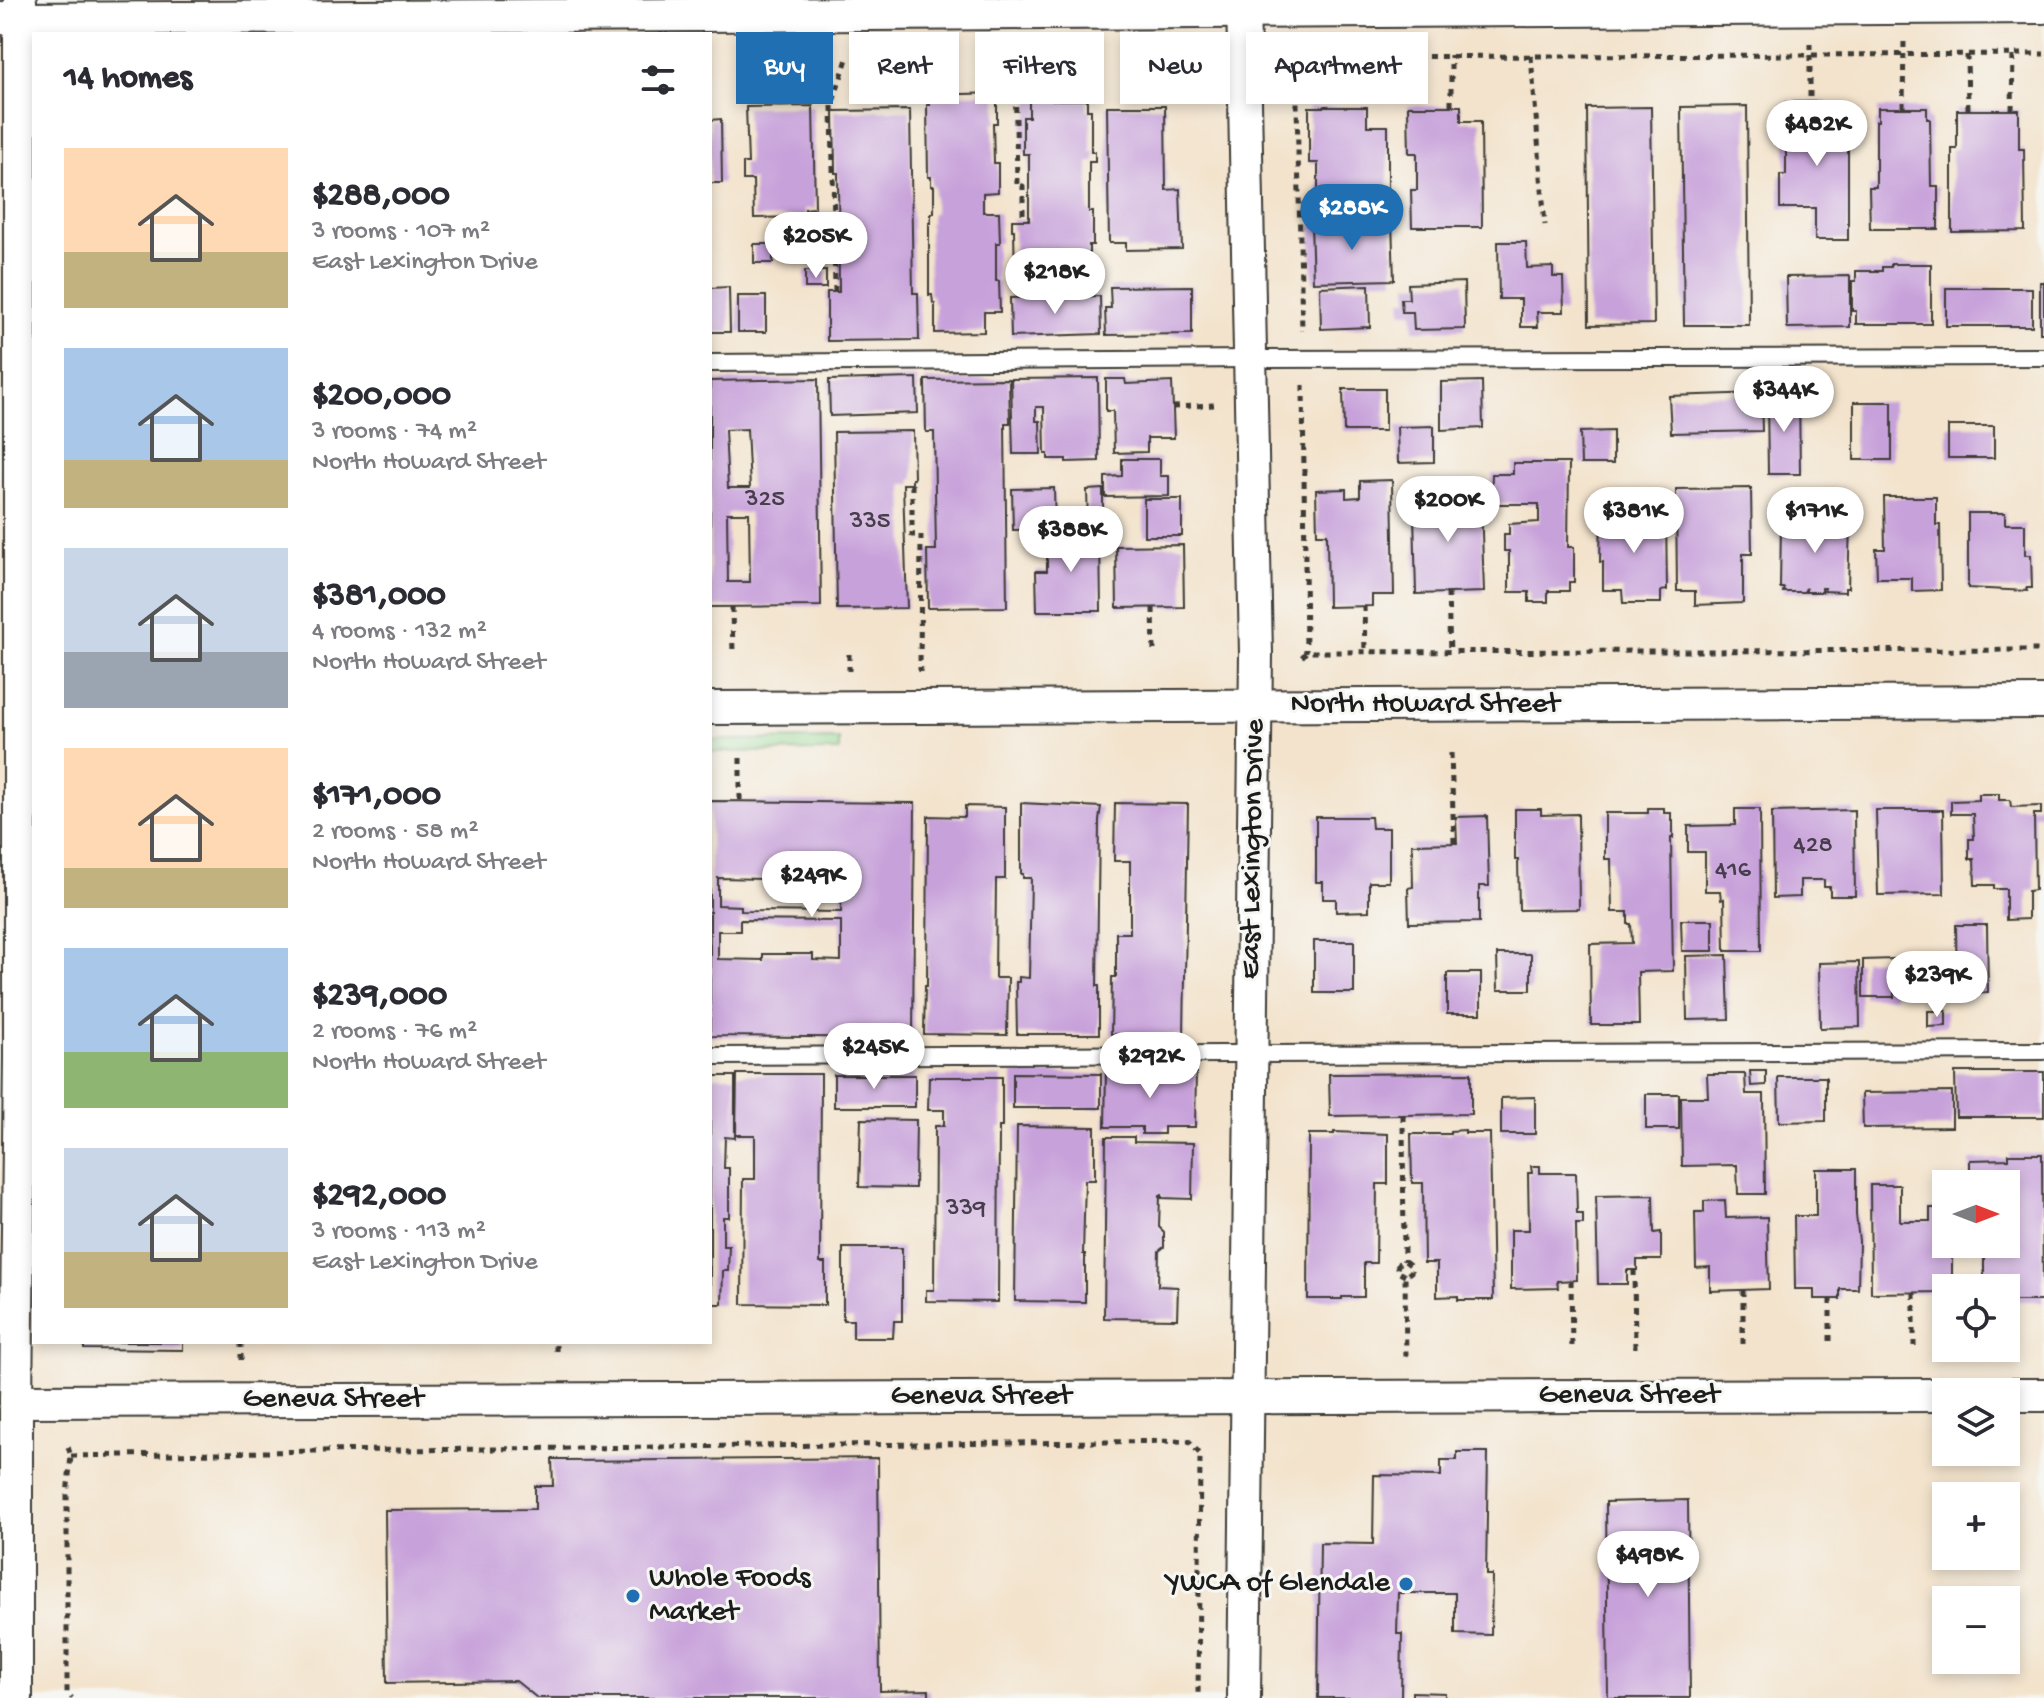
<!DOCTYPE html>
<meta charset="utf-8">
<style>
:root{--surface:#fff;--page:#f2f2f3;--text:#2b2b33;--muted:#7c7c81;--accent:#1f6fb2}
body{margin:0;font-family:"Gochi Hand",sans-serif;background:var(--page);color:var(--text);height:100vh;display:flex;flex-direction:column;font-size:30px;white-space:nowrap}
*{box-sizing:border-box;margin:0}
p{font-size:26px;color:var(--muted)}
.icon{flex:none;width:44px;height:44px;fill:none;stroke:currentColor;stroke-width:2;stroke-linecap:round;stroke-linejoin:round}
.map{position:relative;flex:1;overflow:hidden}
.details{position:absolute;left:32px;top:32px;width:680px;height:1312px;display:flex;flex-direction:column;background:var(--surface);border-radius:0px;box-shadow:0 4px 12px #0003}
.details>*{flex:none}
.banner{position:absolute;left:736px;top:32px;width:760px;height:72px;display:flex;gap:16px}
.needle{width:52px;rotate:90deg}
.tools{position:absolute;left:1932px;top:1170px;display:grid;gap:16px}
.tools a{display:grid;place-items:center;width:88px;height:88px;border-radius:0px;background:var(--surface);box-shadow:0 4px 12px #0003;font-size:40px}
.price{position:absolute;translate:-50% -68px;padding:0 18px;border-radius:28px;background:#fff;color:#222;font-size:26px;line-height:52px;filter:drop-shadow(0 2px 4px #0008)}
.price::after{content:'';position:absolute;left:50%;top:48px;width:24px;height:18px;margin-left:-12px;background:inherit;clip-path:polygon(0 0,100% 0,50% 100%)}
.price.selected{background:var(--accent);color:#fff}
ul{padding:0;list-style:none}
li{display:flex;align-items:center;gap:24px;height:200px;padding:0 32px}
li span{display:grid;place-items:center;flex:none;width:224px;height:160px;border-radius:0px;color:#555}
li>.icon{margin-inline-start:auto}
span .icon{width:96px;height:96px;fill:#fffc;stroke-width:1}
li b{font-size:34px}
h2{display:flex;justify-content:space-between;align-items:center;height:96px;padding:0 32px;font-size:34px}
.tag{padding:0 28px;border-radius:0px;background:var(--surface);box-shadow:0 4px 12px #0003;font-size:28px;line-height:72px}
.tag.selected{background:var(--accent);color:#fff}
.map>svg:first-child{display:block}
.green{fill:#95d78f;stroke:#587a56;stroke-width:2}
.building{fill:#c7a1da;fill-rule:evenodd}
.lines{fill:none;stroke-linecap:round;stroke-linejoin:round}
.lane-casing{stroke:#3c3a36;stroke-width:20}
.street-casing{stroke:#3c3a36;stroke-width:36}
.path{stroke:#3c3a36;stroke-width:5;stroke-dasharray:6 6;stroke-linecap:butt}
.lane{stroke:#fff;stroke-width:16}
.street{stroke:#fff;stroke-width:32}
.poi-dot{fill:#1f6fb2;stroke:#f6f6f2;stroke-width:3}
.labels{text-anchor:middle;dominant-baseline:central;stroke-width:6;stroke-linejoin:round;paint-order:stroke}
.number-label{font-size:26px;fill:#473d4c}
.street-label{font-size:30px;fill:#1c1c1c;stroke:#f6f6f2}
.poi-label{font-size:30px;fill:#1c1c1c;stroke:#f6f6f2;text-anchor:start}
</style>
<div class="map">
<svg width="2044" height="1698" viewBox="0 0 2044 1698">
<rect width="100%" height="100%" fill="#f6f6f2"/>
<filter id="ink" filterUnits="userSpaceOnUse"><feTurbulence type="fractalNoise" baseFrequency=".0125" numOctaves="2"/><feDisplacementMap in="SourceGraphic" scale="16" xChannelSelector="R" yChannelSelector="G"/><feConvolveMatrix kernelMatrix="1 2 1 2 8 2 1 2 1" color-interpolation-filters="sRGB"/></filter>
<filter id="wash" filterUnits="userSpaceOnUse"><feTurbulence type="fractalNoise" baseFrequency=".006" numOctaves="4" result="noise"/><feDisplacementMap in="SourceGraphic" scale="32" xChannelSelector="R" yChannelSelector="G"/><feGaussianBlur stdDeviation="1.8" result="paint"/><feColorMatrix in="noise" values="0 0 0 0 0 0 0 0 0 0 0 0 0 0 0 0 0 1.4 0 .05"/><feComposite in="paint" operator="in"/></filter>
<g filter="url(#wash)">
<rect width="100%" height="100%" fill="#f3e3cc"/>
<path class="green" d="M839,739V751L710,752V740Z"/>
<g id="blocks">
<g class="building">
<path d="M997,93V123H993L994,163H998V192L983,193V212H999L1000,243H996V281H999L1000,312H984V332L935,333V304L933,303L932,295H929V223H931V213H934V186H931V177H928L927,105H930L929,95Z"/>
<path d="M1029,100H1087V110H1091V152H1095V162H1089V212H1093V245H1089V279H1015L1014,230H1012V220H1029V154H1023V117H1029Z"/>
<path d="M1786,102H1826V116H1848V240H1815V208H1780V175H1786Z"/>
<path d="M813,106L815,208L805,209V217L754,218L753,180H743V163H748L746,107Z"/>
<path d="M1107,106H1165L1166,190L1180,189L1182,249L1126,250V243H1109Z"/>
<path d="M1408,106H1461V121H1481L1482,227H1412L1411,190H1417V153H1409Z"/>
<path d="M1747,106L1749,325H1684L1681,107Z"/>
<path d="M1309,107H1367V126H1388V199H1378V210H1344V215H1318V163H1309Z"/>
<path d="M1651,107L1654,324L1589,325L1587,108Z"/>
<path d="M1878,108H1927V119H1930L1931,186H1938V229H1870L1869,187H1876V121H1878Z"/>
<path d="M910,110L913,293H918L919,340L827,341V292H839L838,173H835L834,111Z"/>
<path d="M1957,110H2019V149H2024L2025,231L1952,232V149H1957Z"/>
<path d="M721,119L722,183H710V120Z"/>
<path d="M1392,222L1394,280L1313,282L1311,224Z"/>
<path d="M1498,242H1526L1527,268L1553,267V277H1563L1564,312H1537L1538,327H1521V299H1499Z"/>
<rect x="754" y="244" width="19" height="19"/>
<path d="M1891,264H1931V324H1856V311H1852V281H1856V271H1882V267H1891Z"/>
<rect x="805" y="271" width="21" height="17"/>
<path d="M1850,276V327L1787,328L1786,277Z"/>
<path d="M1464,282L1465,329L1414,330L1413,312H1402L1401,299H1409L1408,284Z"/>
<rect x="2040" y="282" width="4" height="51"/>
<path d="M1369,285L1370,327L1321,329L1320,287Z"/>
<path d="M1192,286V334L1106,335L1105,308H1111L1110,287Z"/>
<path d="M729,287L730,332H710V288Z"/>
<rect x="1946" y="288" width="86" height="38"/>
<rect x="738" y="296" width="28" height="36"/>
<path d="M1100,296L1101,334L1011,337L1010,298Z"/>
<path d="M917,378L918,413L830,416L829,380Z"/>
<path d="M1098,378L1099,461L1066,462V459H1048V454H1045L1044,407H1036V421H1040L1041,454H1013L1011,379Z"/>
<path d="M818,379L821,606L710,607V381ZM747,429L750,488H728L725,430ZM727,513H749L750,582H728Z"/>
<path d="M1009,379L1010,423H1005L1007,607L928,608L927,550H936L934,432H926L925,380Z"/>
<path d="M1106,379H1125L1126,384L1172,382L1174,438H1147V452L1114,453L1113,411H1106Z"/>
<path d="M1482,381L1483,428L1441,430V382Z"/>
<path d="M1343,389H1385V431H1344Z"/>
<path d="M1761,393L1762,431L1671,433L1669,396Z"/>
<path d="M1799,393L1800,474H1768L1767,394Z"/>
<rect x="1854" y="402" width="38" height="58"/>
<path d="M1434,426V462L1398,463L1397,427Z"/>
<rect x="1948" y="426" width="46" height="32"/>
<path d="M913,431L914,479H912V484H903L907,608L837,609L834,432Z"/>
<path d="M1613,431V464H1581L1580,432Z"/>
<path d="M1122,459H1160V476H1169V496L1105,497V477L1122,476Z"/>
<path d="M1513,463H1569L1568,547H1574V582H1569V591H1548V602H1529V592H1509V551H1504V534H1509V524L1539,522V504H1491L1492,474H1513Z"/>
<path d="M1392,480L1394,595H1372V606L1328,607L1327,534H1317L1316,490L1346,489V498L1360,497V481Z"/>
<path d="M1455,487L1456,503H1481L1484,592L1416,594L1414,513H1422V488Z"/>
<path d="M1054,488L1055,529L1013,530L1012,489Z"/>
<path d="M1751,488L1752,554H1743V603L1695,605V591H1677L1676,489Z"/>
<path d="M1103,489V524H1088L1087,490Z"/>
<path d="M1884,497H1936V525H1940L1941,590L1912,591V578H1877L1876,549H1885Z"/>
<rect x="1144" y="499" width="38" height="37"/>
<path d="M1806,509H1828V523L1850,524L1848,588H1845V592L1824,591L1825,588H1822V592H1806V588L1804,592H1783L1784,588H1780L1781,524H1806Z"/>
<path d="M1601,510H1629V513H1666L1667,590L1661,591V603H1623L1622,590H1603V562H1600Z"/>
<path d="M1968,513H2005V524H2025V555H2031L2032,588H2026L2027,591L1968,588Z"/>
<path d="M1047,534H1100L1101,611H1037L1036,571H1047Z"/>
<path d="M1183,545L1184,607L1117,608L1116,546Z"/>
<path d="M1979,794H1999V800H2010L2011,807L2041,806V814H2034L2035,890L2028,891V919L2006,920V889H1994V885H1975L1974,859H1969V839H1974L1973,814H1951V801L1979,800Z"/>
<path d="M710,801L915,803L913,1038L710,1036ZM718,878L764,879V885L815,886V880H842L841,912L741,911V906L718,905ZM740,920L841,921V961L813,960V954H763V960L718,959V931H740Z"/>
<path d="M1021,803L1101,807L1099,820L1097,986H1099V1034H1017L1016,982H1019V977L1029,978L1031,878H1023V874H1021Z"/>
<path d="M1115,803L1188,804L1184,1035L1111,1034L1112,977H1116V933H1130V861H1114Z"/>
<path d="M965,806L1005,807V879H996L995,978H1008L1007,1035L924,1034L925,986H927L928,816L965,817Z"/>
<path d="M1648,808H1664V813H1671V820H1673V838H1671L1673,971L1638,972L1639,1025H1591L1590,944L1632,943L1631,924H1628V912H1612L1611,859H1605V813H1648Z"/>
<path d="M1515,809H1541V815L1578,814L1579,909L1519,910L1518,860H1515Z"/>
<path d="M1735,809H1760L1761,951H1725L1724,899L1721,900L1720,891H1705V852H1688V826L1735,825Z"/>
<path d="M1854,810L1855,896H1830V887H1824V880H1800V897L1773,898L1772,812Z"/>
<path d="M1876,810H1943L1944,894L1878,895Z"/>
<path d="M1487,816L1489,886H1479V922L1409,923L1408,888L1413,887L1412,844L1457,843L1456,817Z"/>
<path d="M1316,817H1371L1372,828H1389V882H1369V911L1336,912V899H1323V882H1316Z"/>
<path d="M1681,920H1713V951H1682Z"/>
<path d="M1956,925H1987L1988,993L1957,994Z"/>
<rect x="1314" y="941" width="40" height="52"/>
<path d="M1497,954H1531V990H1498Z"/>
<path d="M1727,955L1729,1019L1687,1020L1686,956Z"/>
<path d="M1894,959V997H1863V960Z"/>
<path d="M1859,962L1860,1027L1820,1028L1819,963Z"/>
<rect x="1447" y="973" width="34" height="41"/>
<path d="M1928,1011H1946V1026L1928,1027Z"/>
<path d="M1106,1071L1196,1072L1195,1127H1164V1134H1142V1127H1105Z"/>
<path d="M1750,1071H1766V1085L1751,1086Z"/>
<path d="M1955,1072H2044V1117H1956Z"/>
<path d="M1013,1073L1101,1074V1108H1013Z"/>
<path d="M1471,1073V1114L1330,1116L1329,1074Z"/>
<path d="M737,1074H821L820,1263H825V1305L742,1304L743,1179H755V1135H736Z"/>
<path d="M1707,1074H1745L1746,1094H1764L1765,1194H1738L1737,1165L1682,1166L1681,1097H1708Z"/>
<rect x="834" y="1075" width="81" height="32"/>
<path d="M710,1076H735V1138L725,1137L724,1168H729V1217H723V1246H729L728,1271H723L722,1304H710Z"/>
<path d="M929,1077H1002V1127H999L998,1302L926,1301V1290H934L935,1126H944V1110H928Z"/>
<path d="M1778,1077H1826V1121L1779,1122Z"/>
<path d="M1952,1092V1127L1863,1128L1862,1093Z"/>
<rect x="1646" y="1094" width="33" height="35"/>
<path d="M1535,1097V1134H1501V1098Z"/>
<path d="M861,1119L916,1120L915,1188L859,1187Z"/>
<path d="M1017,1126L1095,1127V1180H1085L1083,1254H1085V1302L1015,1301Z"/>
<path d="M1465,1130V1133H1490L1493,1300H1458V1296L1437,1297V1263H1424L1423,1183H1412L1411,1134H1450V1131Z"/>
<path d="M1334,1132L1388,1134V1184H1377L1376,1263H1364V1297H1342V1299H1308L1309,1134H1334Z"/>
<path d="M1106,1137H1134V1142L1193,1143L1192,1199L1162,1198V1195H1160L1159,1227L1164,1232V1247L1159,1251L1158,1286L1178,1287L1177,1319L1104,1318Z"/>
<path d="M2009,1154H2042L2043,1301H2006V1288H1984V1244H2006V1184H1970V1160L2009,1159Z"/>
<path d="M1531,1166H1540V1173H1576L1577,1214H1583V1224H1576L1577,1280L1557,1281L1558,1288L1511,1289V1230H1529L1528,1173H1532Z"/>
<path d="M1816,1169H1856V1215L1859,1241L1858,1289H1840V1299H1814V1289H1795L1794,1216H1816Z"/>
<path d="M1870,1185H1900V1221H1930V1208H1946V1244H1952V1288H1946V1292L1871,1293Z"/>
<path d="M1653,1195L1654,1233L1661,1232V1260H1637V1270H1627V1284H1598L1596,1196Z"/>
<path d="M1725,1200L1726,1218L1767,1217L1769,1289L1710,1291V1267L1696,1268L1695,1212H1704V1201Z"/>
<path d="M843,1248H902V1321H894L893,1338H853V1320H843Z"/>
<path d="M84,1342H183V1350L84,1349Z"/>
<path d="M1457,1452H1488L1486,1575H1492L1491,1635L1455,1634V1593H1398L1397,1634H1402L1401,1698H1318L1320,1543L1373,1544L1374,1475L1441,1476V1460H1457Z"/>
<path d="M878,1458L880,1691L929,1690V1698H537L516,1681L387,1683L385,1510L535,1509V1486H553L552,1459H567V1461Z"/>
<path d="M1688,1500L1690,1698H1608L1606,1502Z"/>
<path d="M1412,1692L1445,1693V1698H1412Z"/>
</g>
</g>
</g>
<g filter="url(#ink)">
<use href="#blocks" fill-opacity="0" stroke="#3c3a36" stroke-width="2"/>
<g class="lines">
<defs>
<g id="lane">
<path d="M710,363L1252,359L2044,357"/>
<path d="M710,1056L2044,1051"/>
</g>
<g id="street">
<path d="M1243,0L1256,654L1244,1698"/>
<path d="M0,18L20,19L2044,7"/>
<path d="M710,708L2044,702"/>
<path d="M2006,1395H2044"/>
<path d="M16,1401L1946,1395"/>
<path d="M16,1698V1401L20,1057V0"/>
</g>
</defs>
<use href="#lane" class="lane-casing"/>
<use href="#street" class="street-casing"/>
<g class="path">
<path d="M1810,43V102"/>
<path d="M1294,55L1296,59L1302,331"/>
<path d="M1967,55L1968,110"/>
<path d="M1531,56L1545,225"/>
<path d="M1326,57L1327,107"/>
<path d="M1015,58L1017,186H1023V220"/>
<path d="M1296,59L1326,57L2044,54"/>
<path d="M785,60L787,106"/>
<path d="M1451,106V55"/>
<path d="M1903,108L1904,41"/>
<path d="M2012,110L2013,54"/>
<path d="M835,292L832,105L847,59"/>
<path d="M1303,385L1306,652"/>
<path d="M1173,407L1214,405"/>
<path d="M912,484V535H921L920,672"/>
<path d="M1448,593L1450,653"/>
<path d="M1364,606L1365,653"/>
<path d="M732,607L733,655"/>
<path d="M1153,608L1154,653"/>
<path d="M849,654V671"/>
<path d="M1302,657L1306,652L2044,650"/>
<path d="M1451,753L1454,843"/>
<path d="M740,758V802"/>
<path d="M1403,1115L1404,1261"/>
<path d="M1634,1270L1635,1349"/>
<path d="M1405,1276L1398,1272L1397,1268L1399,1263L1405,1261L1412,1267L1411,1272L1405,1276L1406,1360"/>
<path d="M1571,1280L1572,1349"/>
<path d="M1743,1290V1347"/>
<path d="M1914,1293V1346"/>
<path d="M1830,1299V1346"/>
<path d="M241,1342V1366"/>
<path d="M556,1351V1342"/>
<path d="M68,1447L71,1456L67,1495V1693L72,1698"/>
<path d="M71,1456L313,1451L1189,1441L1200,1454L1198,1698"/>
</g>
<use href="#lane" class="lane"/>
<use href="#street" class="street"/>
</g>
</g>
<g class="poi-dot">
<circle cx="1406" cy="1584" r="8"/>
<circle cx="633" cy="1596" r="8"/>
</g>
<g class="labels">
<g class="number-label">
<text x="765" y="500">325</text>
<text x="870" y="522">335</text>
<text x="1813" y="846">428</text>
<text x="1733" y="871">416</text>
<text x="966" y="1209">339</text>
</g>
<g class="street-label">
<text x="1425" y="705">North Howard Street</text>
<text transform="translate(1254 849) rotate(-89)">East Lexington Drive</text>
<text x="1629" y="1396">Geneva Street</text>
<text x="981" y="1397">Geneva Street</text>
<text x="333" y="1400">Geneva Street</text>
</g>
<g class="poi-label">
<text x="649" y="1579">Whole Foods<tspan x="649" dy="34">Market</tspan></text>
<text x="1390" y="1584" text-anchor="end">YWCA of Glendale</text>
</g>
</g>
</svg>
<div class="tools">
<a><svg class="needle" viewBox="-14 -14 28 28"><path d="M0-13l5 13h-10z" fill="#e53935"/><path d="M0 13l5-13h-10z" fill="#7c7c81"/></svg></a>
<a><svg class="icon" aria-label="locate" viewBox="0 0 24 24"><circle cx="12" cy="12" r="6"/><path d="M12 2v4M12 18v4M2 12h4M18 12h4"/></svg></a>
<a><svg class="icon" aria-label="layers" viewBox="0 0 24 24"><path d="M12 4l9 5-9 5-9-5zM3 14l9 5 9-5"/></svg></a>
<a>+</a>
<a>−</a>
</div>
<b class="price" style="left:1817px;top:168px">$482K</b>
<b class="price selected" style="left:1352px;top:252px">$288K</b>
<b class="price" style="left:816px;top:280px">$205K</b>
<b class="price" style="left:1055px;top:316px">$218K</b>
<b class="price" style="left:1784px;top:434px">$344K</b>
<b class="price" style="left:1448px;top:544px">$200K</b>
<b class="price" style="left:1634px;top:555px">$381K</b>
<b class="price" style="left:1815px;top:555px">$171K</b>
<b class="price" style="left:1071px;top:574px">$388K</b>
<b class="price" style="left:812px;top:919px">$249K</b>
<b class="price" style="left:1937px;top:1019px">$239K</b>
<b class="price" style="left:874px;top:1091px">$245K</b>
<b class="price" style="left:1150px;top:1100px">$292K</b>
<b class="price" style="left:1648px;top:1599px">$498K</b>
<div class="banner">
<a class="tag selected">Buy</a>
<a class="tag">Rent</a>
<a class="tag">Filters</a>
<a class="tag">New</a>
<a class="tag">Apartment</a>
</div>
<section class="details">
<h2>14 homes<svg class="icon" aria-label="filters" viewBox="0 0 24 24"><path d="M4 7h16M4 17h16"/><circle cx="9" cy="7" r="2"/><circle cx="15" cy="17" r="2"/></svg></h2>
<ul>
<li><span style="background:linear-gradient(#ffd9b3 65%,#c2b280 0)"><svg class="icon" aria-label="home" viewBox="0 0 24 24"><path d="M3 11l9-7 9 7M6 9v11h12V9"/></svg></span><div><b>$288,000</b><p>3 rooms · 107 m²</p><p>East Lexington Drive</p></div></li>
<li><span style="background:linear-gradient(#a9c7e8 70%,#c2b280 0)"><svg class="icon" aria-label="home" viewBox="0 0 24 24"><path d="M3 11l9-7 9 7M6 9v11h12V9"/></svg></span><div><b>$200,000</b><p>3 rooms · 74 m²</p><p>North Howard Street</p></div></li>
<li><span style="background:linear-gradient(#c9d6e8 65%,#9aa5b1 0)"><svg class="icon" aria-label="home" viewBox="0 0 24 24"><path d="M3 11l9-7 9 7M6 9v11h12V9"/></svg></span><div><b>$381,000</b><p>4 rooms · 132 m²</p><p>North Howard Street</p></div></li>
<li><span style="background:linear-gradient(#ffd9b3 75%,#c2b280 0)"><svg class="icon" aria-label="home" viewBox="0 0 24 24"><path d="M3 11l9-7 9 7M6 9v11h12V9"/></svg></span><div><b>$171,000</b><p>2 rooms · 58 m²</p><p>North Howard Street</p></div></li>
<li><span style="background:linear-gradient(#a9c7e8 65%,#8fb573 0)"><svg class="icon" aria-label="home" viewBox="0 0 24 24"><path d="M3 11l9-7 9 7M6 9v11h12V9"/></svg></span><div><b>$239,000</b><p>2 rooms · 76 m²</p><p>North Howard Street</p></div></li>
<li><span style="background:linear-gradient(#c9d6e8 65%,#c2b280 0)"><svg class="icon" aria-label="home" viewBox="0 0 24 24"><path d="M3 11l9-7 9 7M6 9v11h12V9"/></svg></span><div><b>$292,000</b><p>3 rooms · 113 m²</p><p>East Lexington Drive</p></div></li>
</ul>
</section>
</div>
